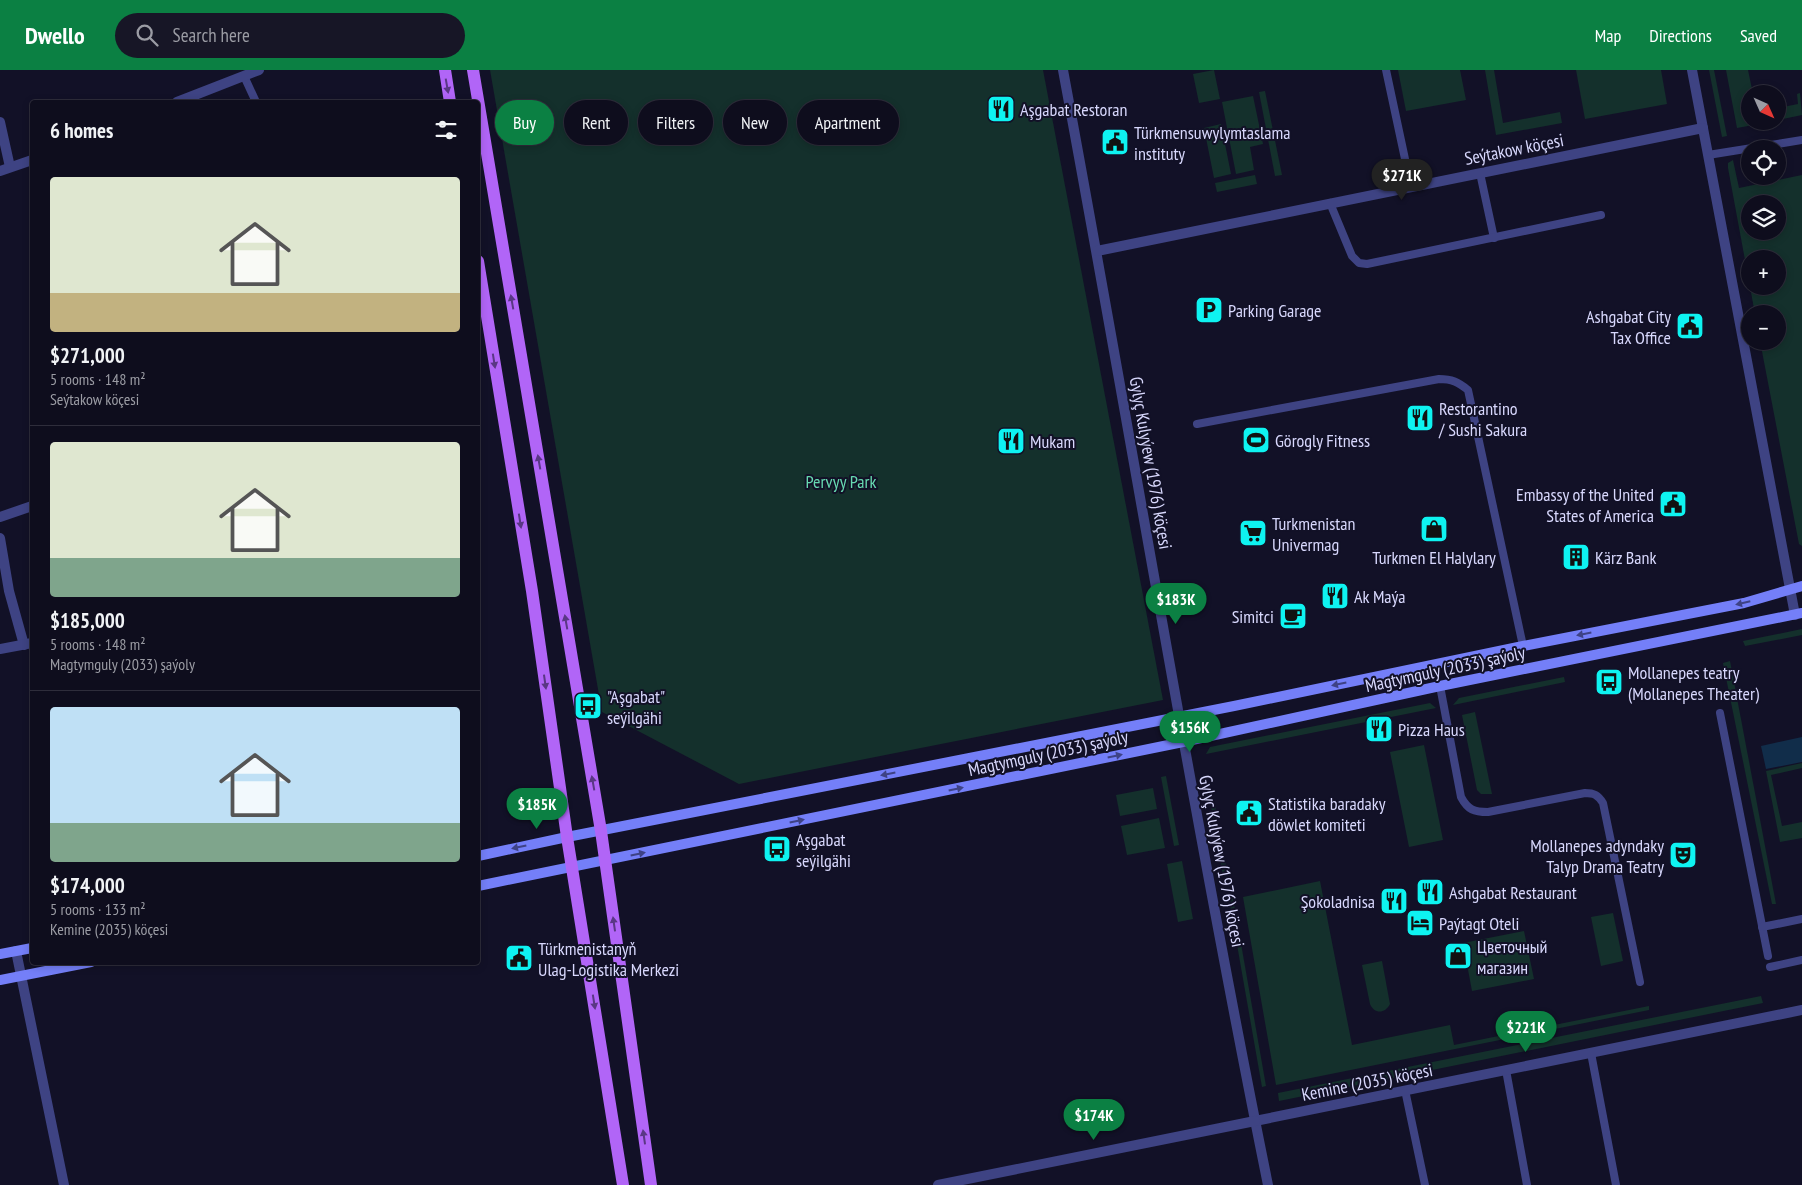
<!DOCTYPE html>
<meta charset="utf-8">
<style>
:root{--surface:#0e0d1d;--page:#171626;--text:#f1f3f6;--muted:#9b9ca4;--line:#2e2d3b;--accent:#0b8043}
body{margin:0;font-family:"PT Sans Narrow",sans-serif;background:var(--page);color:var(--text);height:100vh;display:flex;flex-direction:column;font-size:19px;white-space:nowrap}
*{box-sizing:border-box;margin:0}
p{font-size:16px;color:var(--muted)}
.icon{flex:none;width:28px;height:28px;fill:none;stroke:currentColor;stroke-width:2;stroke-linecap:round;stroke-linejoin:round}
.map{position:relative;flex:1;overflow:hidden}
.details{position:absolute;left:30px;top:30px;width:450px;height:865px;display:flex;flex-direction:column;background:var(--surface);border-radius:5px;box-shadow:0 2px 8px #0003,0 0 0 1px var(--line)}
.details>*{flex:none}
.guide{position:absolute;left:495px;top:30px;width:475px;height:45px;display:flex;gap:10px}
.needle{width:32px;rotate:135deg}
.controls{position:absolute;left:1741px;top:15px;display:grid;gap:10px}
.controls a{display:grid;place-items:center;width:45px;height:45px;border-radius:50%;background:var(--surface);box-shadow:0 2px 8px #0003,0 0 0 1px var(--line);font-size:25px}
.price{position:absolute;translate:-50% -42px;padding:0 11px;border-radius:18px;background:var(--accent);color:#fff;font-size:16px;line-height:32px;filter:drop-shadow(0 1px 2px #0008)}
.price::after{content:'';position:absolute;left:50%;top:30px;width:15px;height:11px;margin-left:-8px;background:inherit;clip-path:polygon(0 0,100% 0,50% 100%)}
.price.selected{background:#222;color:#fff}
ul{padding:0;list-style:none}
li{display:grid;align-content:center;gap:10px;height:265px;padding:0 20px}
li+li{border-top:1px solid var(--line)}
li span{display:grid;place-items:center;height:155px;border-radius:5px;color:#555}
li>.icon{margin-inline-start:auto}
span .icon{width:90px;height:90px;fill:#fffc;stroke-width:1}
li b{font-size:21px}
h2{display:flex;justify-content:space-between;align-items:center;height:60px;padding:0 20px;font-size:21px}
.tag{padding:0 18px;border-radius:22px;background:var(--surface);box-shadow:0 2px 8px #0003,0 0 0 1px var(--line);font-size:18px;line-height:45px}
.tag.selected{background:var(--accent);color:#fff}
header{display:flex;align-items:center;gap:30px;box-sizing:border-box;height:70px;padding:0 25px;background:var(--accent);color:#fff}
header strong{font-size:24px}
nav{display:flex;gap:28px;margin-inline-start:auto;font-size:18px}
.search{width:350px;height:45px;background:var(--page);display:flex;align-items:center;gap:12px;box-sizing:border-box;padding:0 18px;border-radius:28px;color:var(--muted);font-size:19px}
.map>svg:first-child{display:block}
.green{fill:#14302c;fill-rule:evenodd}
.water{fill:#112d4a}
.lines{fill:none;stroke-linecap:round;stroke-linejoin:round}
.service{stroke:#3e4383;stroke-width:8}
.minor{stroke:#3e4383;stroke-width:10}
.tertiary{stroke:#3e4383;stroke-width:10}
.secondary{stroke:#747ff8;stroke-width:10}
.primary{stroke:#b165f7;stroke-width:12}
.oneway{fill:#5a3785}
.oneway2{fill:#3e4285}
.labels{text-anchor:middle;dominant-baseline:central;stroke-width:4;stroke-linejoin:round;paint-order:stroke}
.poi-label{font-size:18px;fill:#d8d8fd;stroke:#121127;text-anchor:start}
.street-label{font-size:18px;fill:#d8d8fd;stroke:#121127}
.park-label{font-size:18px;fill:#67dab1;stroke:#121127}
</style>
<header>
<strong>Dwello</strong>
<div class="search"><svg class="icon" aria-label="search" viewBox="0 0 24 24"><circle cx="10" cy="10" r="6"/><path d="M15 15l6 6"/></svg>Search here</div>
<nav><a>Map</a><a>Directions</a><a>Saved</a></nav>
</header>
<div class="map">
<svg width="1802" height="1115" viewBox="0 0 1802 1115">
<rect width="100%" height="100%" fill="#121127"/>
<g class="green">
<path d="M490,0H1043L1163,630L739,714L602,642Z"/>
<path d="M1214,0L1220,29L1199,33L1193,4Z"/>
<path d="M1398,0H1460L1466,30L1406,41Z"/>
<path d="M1485,0H1494L1503,53L1560,42L1562,53L1496,65Z"/>
<path d="M1576,0H1661L1667,34L1585,49Z"/>
<path d="M1709,0H1714L1727,66L1722,67Z"/>
<path d="M1726,0H1748L1753,24H1750V51H1758L1759,54L1737,58Z"/>
<path d="M1265,21L1282,105L1275,106L1259,22Z"/>
<path d="M1800,23L1802,45L1778,50V38L1798,34L1797,24Z"/>
<path d="M1253,26L1263,74L1250,77L1254,100L1236,104L1222,32Z"/>
<path d="M1221,54L1231,104L1214,108L1204,58Z"/>
<path d="M1733,90L1739,118L1802,105V476L1799,474L1760,271H1778V244H1755L1728,98V93ZM1750,134H1778V161H1750ZM1750,189H1778V216H1750Z"/>
<path d="M1255,105L1257,114L1217,122L1215,113Z"/>
<path d="M1802,559V565L1745,576L1743,571Z"/>
<path d="M1730,591L1776,834H1772L1723,593Z"/>
<path d="M1564,607L1565,612L1453,635L1459,628Z"/>
<path d="M1430,633L1436,638L1206,684L1210,677Z"/>
<path d="M1475,642L1492,724H1481L1477,720L1462,645Z"/>
<path d="M1424,675L1443,770L1409,777L1390,682Z"/>
<path d="M1802,693V698L1771,705L1782,756L1802,752V768L1780,772L1766,701Z"/>
<path d="M1166,706L1179,775L1174,776L1161,707Z"/>
<path d="M1153,718L1157,739L1120,746L1116,725Z"/>
<path d="M1215,735L1228,806L1223,807L1211,736Z"/>
<path d="M1159,748L1165,778L1127,785L1121,756Z"/>
<path d="M1182,791L1193,849L1178,852L1167,794Z"/>
<path d="M1320,811L1352,975L1450,955L1454,975L1649,936V940L1276,1015L1243,827Z"/>
<path d="M1233,828L1266,1016L1262,1017L1229,829Z"/>
<path d="M1613,843L1623,891L1601,896L1591,847Z"/>
<path d="M1524,861L1534,909L1472,921L1463,873Z"/>
<path d="M1382,891L1390,934C1385,944 1374,944 1370,934L1362,895Z"/>
<path d="M1761,926L1763,933L1279,1031L1278,1023Z"/>
</g>
<path class="water" d="M1802,667V692L1766,699L1761,676Z"/>
<g class="lines">
<g class="service">
<path d="M1386,0L1411,117"/>
<path d="M244,6L256,32"/>
<path d="M1708,85L1802,70"/>
<path d="M1480,103L1494,168"/>
<path d="M1330,133L1352,186L1359,193L1367,194L1601,145"/>
<path d="M1197,354L1439,309C1452,309 1458,312 1468,320L1523,576"/>
<path d="M1440,616L1461,727C1468,740 1474,742 1488,742L1585,723C1594,723 1598,725 1603,733L1640,912"/>
<path d="M1720,643L1768,886"/>
<path d="M1762,857L1802,849"/>
<path d="M1770,897L1802,890"/>
<path d="M1591,983L1616,1115"/>
<path d="M1506,1000L1527,1115"/>
<path d="M1405,1020L1425,1115"/>
</g>
<g class="minor">
<path d="M1063,0C1132,371 1193,745 1268,1115"/>
<path d="M1692,0L1795,545"/>
<path d="M177,32L259,0"/>
<path d="M0,52L10,97"/>
<path d="M0,101L32,90"/>
<path d="M1097,181L1703,58"/>
<path d="M0,447L32,436"/>
<path d="M0,468L9,521L24,575"/>
<path d="M0,579L32,573"/>
<path d="M16,881L64,1115"/>
<path d="M1255,1051L1802,940"/>
</g>
<path class="tertiary" d="M938,1115L1255,1051"/>
<g class="secondary">
<path d="M478,786L567,767L1234,636L1523,576L1744,533L1802,516"/>
<path d="M478,816L1183,672L1440,616L1802,543"/>
<path d="M0,884L32,878"/>
<path d="M0,910L91,892"/>
</g>
<g class="primary">
<path d="M445,0L450,32"/>
<path d="M473,0L601,761L651,1115"/>
<path d="M478,191L532,521L567,767L623,1115"/>
</g>
</g>
<defs><path id="oneway-solid" d="M-6-.8H1V-3.2L6.5 0L1 3.2V.8H-6Z" transform="scale(1.25)"/></defs>
<g class="oneway">
<use href="#oneway-solid" transform="translate(447 16) rotate(80)"/>
<use href="#oneway-solid" transform="translate(512 232) rotate(-100)"/>
<use href="#oneway-solid" transform="translate(494 291) rotate(81)"/>
<use href="#oneway-solid" transform="translate(539 392) rotate(-100)"/>
<use href="#oneway-solid" transform="translate(520 451) rotate(81)"/>
<use href="#oneway-solid" transform="translate(566 552) rotate(-100)"/>
<use href="#oneway-solid" transform="translate(545 612) rotate(82)"/>
<use href="#oneway-solid" transform="translate(593 713) rotate(-100)"/>
<use href="#oneway-solid" transform="translate(614 854) rotate(-98)"/>
<use href="#oneway-solid" transform="translate(594 932) rotate(81)"/>
<use href="#oneway-solid" transform="translate(644 1067) rotate(-98)"/>
</g>
<g class="oneway2">
<use href="#oneway-solid" transform="translate(1743 533) rotate(167)"/>
<use href="#oneway-solid" transform="translate(1584 564) rotate(169)"/>
<use href="#oneway-solid" transform="translate(1339 614) rotate(168)"/>
<use href="#oneway-solid" transform="translate(1115 686) rotate(-12)"/>
<use href="#oneway-solid" transform="translate(888 704) rotate(169)"/>
<use href="#oneway-solid" transform="translate(956 719) rotate(-12)"/>
<use href="#oneway-solid" transform="translate(797 751) rotate(-12)"/>
<use href="#oneway-solid" transform="translate(519 777) rotate(168)"/>
<use href="#oneway-solid" transform="translate(638 784) rotate(-12)"/>
</g>
<defs>
<symbol id="restaurant-square" viewBox="-11 -11 22 22"><rect x="-9" y="-9" width="18" height="18" rx="4" fill="#0ef3f1" stroke="#121127"/><path d="M-5-6h1v4h1v-4h1v4h1v-4h1v5L-1.5 .5V6h-2V.5L-5-1ZM5-6V6H3V1.5H1.5Q1.5-4 5-6Z" fill="#111"/></symbol>
<symbol id="civic-square" viewBox="-11 -11 22 22"><rect x="-9" y="-9" width="18" height="18" rx="4" fill="#0ef3f1" stroke="#121127"/><path d="M-.6-6.5H3V-4.5H.6V-3L4-1V1h2V6H-6V1h2V-1L-.6-3ZM-1.2 2.5V6h2.4V2.5Z" fill="#111"/></symbol>
<symbol id="parking-square" viewBox="-11 -11 22 22"><rect x="-9" y="-9" width="18" height="18" rx="4" fill="#0ef3f1" stroke="#121127"/><path d="M-3.5-5.5H1a3.5 3.5 0 0 1 0 7H-1V5.5H-3.5ZM-1-3.4V-.6H.8a1.4 1.4 0 0 0 0-2.8Z" fill="#111"/></symbol>
<symbol id="stadium-square" viewBox="-11 -11 22 22"><rect x="-9" y="-9" width="18" height="18" rx="4" fill="#0ef3f1" stroke="#121127"/><path d="M0-5a6.5 5 0 1 0 0 10a6.5 5 0 1 0 0-10ZM-3.5-1.8h7v3.6h-7Z" fill="#111"/></symbol>
<symbol id="shop-square" viewBox="-11 -11 22 22"><rect x="-9" y="-9" width="18" height="18" rx="4" fill="#0ef3f1" stroke="#121127"/><path d="M-5-2.5h2.3a2.7 3.5 0 0 1 5.4 0H5L5.5 6h-11ZM-1.5-2.5h3a1.5 2.3 0 0 0-3 0Z" fill="#111"/></symbol>
<symbol id="supermarket-square" viewBox="-11 -11 22 22"><rect x="-9" y="-9" width="18" height="18" rx="4" fill="#0ef3f1" stroke="#121127"/><path d="M-6-5.5h2.5l.6 2H6L4.5 2H-2.5L-4.4-4H-6ZM-1.5 3.2a1.3 1.3 0 1 0 .1 0ZM3 3.2a1.3 1.3 0 1 0 .1 0Z" fill="#111"/></symbol>
<symbol id="building-square" viewBox="-11 -11 22 22"><rect x="-9" y="-9" width="18" height="18" rx="4" fill="#0ef3f1" stroke="#121127"/><path d="M-4-6H4V6H1V3H-1V6H-4ZM-2.5-4.3h1.7v1.8h-1.7ZM.8-4.3h1.7v1.8H.8ZM-2.5-1h1.7V.8h-1.7ZM.8-1h1.7V.8H.8Z" fill="#111"/></symbol>
<symbol id="cafe-square" viewBox="-11 -11 22 22"><rect x="-9" y="-9" width="18" height="18" rx="4" fill="#0ef3f1" stroke="#121127"/><path d="M-5.5-4.5H6V0H3Q3 3.5 0 3.5H-2.5Q-5.5 3.5-5.5 0ZM3-3.2v2h1.7v-2ZM-6 4.5H4V6H-6Z" fill="#111"/></symbol>
<symbol id="bus-square" viewBox="-11 -11 22 22"><rect x="-9" y="-9" width="18" height="18" rx="4" fill="#0ef3f1" stroke="#121127"/><path d="M-5-6H5V4H4V6H2V4H-2V6H-4V4H-5ZM-3.5-4V0h7V-4ZM-3.5 1.2v1.5H-2V1.2ZM2 1.2v1.5H3.5V1.2Z" fill="#111"/></symbol>
<symbol id="theatre-square" viewBox="-11 -11 22 22"><rect x="-9" y="-9" width="18" height="18" rx="4" fill="#0ef3f1" stroke="#121127"/><path d="M-5-5.5Q0-4 5-5.5V0Q5 5 0 6Q-5 5-5 0ZM-3.3-2.5H-1v1.5H-3.3ZM1-2.5H3.3v1.5H1ZM-2.8 1Q0 5.5 2.8 1Z" fill="#111"/></symbol>
<symbol id="hotel-square" viewBox="-11 -11 22 22"><rect x="-9" y="-9" width="18" height="18" rx="4" fill="#0ef3f1" stroke="#121127"/><path d="M-6-4.5h1.5V1H6V5H4.5V3h-9V5H-6ZM-4 0a1.8 1.8 0 1 1 3.6 0ZM.5 0V-2.5h3Q6-2.5 6 0Z" fill="#111"/></symbol>
</defs>
<g fill-rule="evenodd">
<use href="#restaurant-square" x="985" y="23" width="32" height="32"/>
<use href="#civic-square" x="1099" y="56" width="32" height="32"/>
<use href="#parking-square" x="1193" y="224" width="32" height="32"/>
<use href="#civic-square" x="1674" y="240" width="32" height="32"/>
<use href="#restaurant-square" x="1404" y="332" width="32" height="32"/>
<use href="#stadium-square" x="1240" y="354" width="32" height="32"/>
<use href="#restaurant-square" x="995" y="355" width="32" height="32"/>
<use href="#civic-square" x="1657" y="418" width="32" height="32"/>
<use href="#shop-square" x="1418" y="443" width="32" height="32"/>
<use href="#supermarket-square" x="1237" y="447" width="32" height="32"/>
<use href="#building-square" x="1560" y="471" width="32" height="32"/>
<use href="#restaurant-square" x="1319" y="510" width="32" height="32"/>
<use href="#cafe-square" x="1277" y="530" width="32" height="32"/>
<use href="#bus-square" x="1593" y="596" width="32" height="32"/>
<use href="#bus-square" x="572" y="620" width="32" height="32"/>
<use href="#restaurant-square" x="1363" y="643" width="32" height="32"/>
<use href="#civic-square" x="1233" y="727" width="32" height="32"/>
<use href="#bus-square" x="761" y="763" width="32" height="32"/>
<use href="#theatre-square" x="1667" y="769" width="32" height="32"/>
<use href="#restaurant-square" x="1414" y="806" width="32" height="32"/>
<use href="#restaurant-square" x="1378" y="815" width="32" height="32"/>
<use href="#hotel-square" x="1404" y="837" width="32" height="32"/>
<use href="#shop-square" x="1442" y="870" width="32" height="32"/>
<use href="#civic-square" x="503" y="872" width="32" height="32"/>
</g>
<g class="labels">
<g class="poi-label">
<text x="1020" y="39">Aşgabat Restoran</text>
<text x="1134" y="62">Türkmensuwylymtaslama<tspan x="1134" dy="21">instituty</tspan></text>
<text x="1228" y="240">Parking Garage</text>
<text x="1671" y="246" text-anchor="end">Ashgabat City<tspan x="1671" dy="21">Tax Office</tspan></text>
<text x="1439" y="338">Restorantino<tspan x="1439" dy="21">/ Sushi Sakura</tspan></text>
<text x="1275" y="370">Görogly Fitness</text>
<text x="1030" y="371">Mukam</text>
<text x="1654" y="424" text-anchor="end">Embassy of the United<tspan x="1654" dy="21">States of America</tspan></text>
<text x="1272" y="453">Turkmenistan<tspan x="1272" dy="21">Univermag</tspan></text>
<text x="1434" y="487" text-anchor="middle">Turkmen El Halylary</text>
<text x="1595" y="487">Kärz Bank</text>
<text x="1354" y="526">Ak Maýa</text>
<text x="1274" y="546" text-anchor="end">Simitci</text>
<text x="1628" y="602">Mollanepes teatry<tspan x="1628" dy="21">(Mollanepes Theater)</tspan></text>
<text x="607" y="626">"Aşgabat"<tspan x="607" dy="21">seýilgähi</tspan></text>
<text x="1398" y="659">Pizza Haus</text>
<text x="1268" y="733">Statistika baradaky<tspan x="1268" dy="21">döwlet komiteti</tspan></text>
<text x="796" y="769">Aşgabat<tspan x="796" dy="21">seýilgähi</tspan></text>
<text x="1664" y="775" text-anchor="end">Mollanepes adyndaky<tspan x="1664" dy="21">Talyp Drama Teatry</tspan></text>
<text x="1449" y="822">Ashgabat Restaurant</text>
<text x="1375" y="831" text-anchor="end">Şokoladnisa</text>
<text x="1439" y="853">Paýtagt Oteli</text>
<text x="1477" y="876">Цветочный<tspan x="1477" dy="21">магазин</tspan></text>
<text x="538" y="878">Türkmenistanyň<tspan x="538" dy="21">Ulag-Logistika Merkezi</tspan></text>
</g>
<g class="street-label">
<text transform="translate(1514 79) rotate(-11)">Seýtakow köçesi</text>
<text transform="translate(1151 393) rotate(80)">Gylyç Kulyýew (1976) köçesi</text>
<text transform="translate(1445 599) rotate(-12)">Magtymguly (2033) şaýoly</text>
<text transform="translate(1048 683) rotate(-12)">Magtymguly (2033) şaýoly</text>
<text transform="translate(1222 791) rotate(79)">Gylyç Kulyýew (1976) köçesi</text>
<text transform="translate(1367 1012) rotate(-11)">Kemine (2035) köçesi</text>
</g>
<g class="park-label">
<text x="841" y="411">Pervyy Park</text>
</g>
</g>
</svg>
<div class="controls">
<a><svg class="needle" viewBox="-14 -14 28 28"><path d="M0-13l5 13h-10z" fill="#e53935"/><path d="M0 13l5-13h-10z" fill="#9b9ca4"/></svg></a>
<a><svg class="icon" aria-label="locate" viewBox="0 0 24 24"><circle cx="12" cy="12" r="6"/><path d="M12 2v4M12 18v4M2 12h4M18 12h4"/></svg></a>
<a><svg class="icon" aria-label="layers" viewBox="0 0 24 24"><path d="M12 4l9 5-9 5-9-5zM3 14l9 5 9-5"/></svg></a>
<a>+</a>
<a>−</a>
</div>
<b class="price selected" style="left:1402px;top:131px">$271K</b>
<b class="price" style="left:1176px;top:555px">$183K</b>
<b class="price" style="left:1190px;top:683px">$156K</b>
<b class="price" style="left:537px;top:760px">$185K</b>
<b class="price" style="left:1526px;top:983px">$221K</b>
<b class="price" style="left:1094px;top:1071px">$174K</b>
<div class="guide">
<a class="tag selected">Buy</a>
<a class="tag">Rent</a>
<a class="tag">Filters</a>
<a class="tag">New</a>
<a class="tag">Apartment</a>
</div>
<section class="details">
<h2>6 homes<svg class="icon" aria-label="filters" viewBox="0 0 24 24"><path d="M4 7h16M4 17h16"/><circle cx="9" cy="7" r="2"/><circle cx="15" cy="17" r="2"/></svg></h2>
<ul>
<li><span style="background:linear-gradient(#dfe7d0 75%,#c2b280 0)"><svg class="icon" aria-label="home" viewBox="0 0 24 24"><path d="M3 11l9-7 9 7M6 9v11h12V9"/></svg></span><div><b>$271,000</b><p>5 rooms · 148 m²</p><p>Seýtakow köçesi</p></div></li>
<li><span style="background:linear-gradient(#dfe7d0 75%,#7fa58c 0)"><svg class="icon" aria-label="home" viewBox="0 0 24 24"><path d="M3 11l9-7 9 7M6 9v11h12V9"/></svg></span><div><b>$185,000</b><p>5 rooms · 148 m²</p><p>Magtymguly (2033) şaýoly</p></div></li>
<li><span style="background:linear-gradient(#bfe0f5 75%,#7fa58c 0)"><svg class="icon" aria-label="home" viewBox="0 0 24 24"><path d="M3 11l9-7 9 7M6 9v11h12V9"/></svg></span><div><b>$174,000</b><p>5 rooms · 133 m²</p><p>Kemine (2035) köçesi</p></div></li>
</ul>
</section>
</div>
